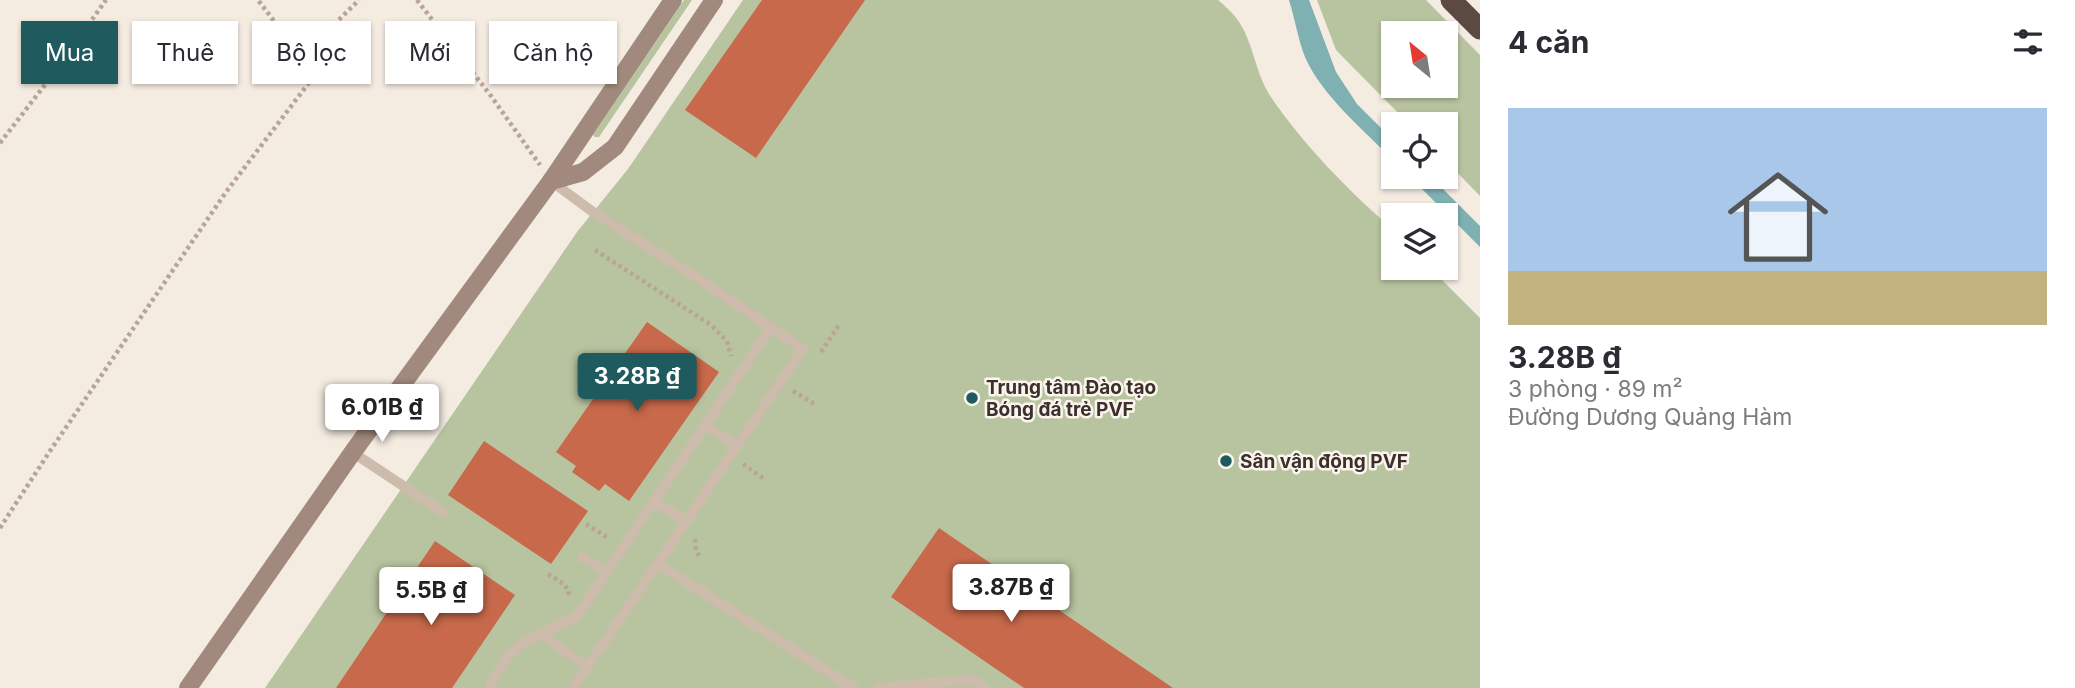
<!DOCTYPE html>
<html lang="vi">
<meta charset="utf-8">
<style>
:root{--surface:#fff;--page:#f2f2f3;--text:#2b2b33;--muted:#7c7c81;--accent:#1f5a5e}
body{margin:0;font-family:Inter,sans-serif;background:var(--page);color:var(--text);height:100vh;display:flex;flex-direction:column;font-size:26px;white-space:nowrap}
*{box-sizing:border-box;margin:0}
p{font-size:23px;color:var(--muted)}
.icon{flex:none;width:38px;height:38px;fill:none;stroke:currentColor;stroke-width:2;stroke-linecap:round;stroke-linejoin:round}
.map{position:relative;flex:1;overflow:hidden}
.sheet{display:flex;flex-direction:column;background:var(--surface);width:595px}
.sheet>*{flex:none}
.banner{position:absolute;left:21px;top:21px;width:665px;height:63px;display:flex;gap:14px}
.needle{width:46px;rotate:330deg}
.buttons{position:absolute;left:1381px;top:21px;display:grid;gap:14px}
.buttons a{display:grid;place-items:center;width:77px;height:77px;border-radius:0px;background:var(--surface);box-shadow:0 2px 5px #0004;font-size:35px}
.price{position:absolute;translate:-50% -60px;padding:0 16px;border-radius:7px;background:#fff;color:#222;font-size:23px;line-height:46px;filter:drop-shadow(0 2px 4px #0008)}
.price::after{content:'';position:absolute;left:50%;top:42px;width:21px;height:16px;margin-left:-10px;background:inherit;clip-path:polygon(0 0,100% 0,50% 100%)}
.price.selected{background:var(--accent);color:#fff}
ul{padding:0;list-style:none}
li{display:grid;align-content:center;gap:14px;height:371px;padding:0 28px}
li span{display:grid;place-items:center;height:217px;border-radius:0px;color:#555}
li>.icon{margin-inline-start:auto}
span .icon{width:126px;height:126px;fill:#fffc;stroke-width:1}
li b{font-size:30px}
h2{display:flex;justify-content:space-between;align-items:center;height:84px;padding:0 28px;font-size:30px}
.pill{padding:0 24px;border-radius:0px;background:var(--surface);box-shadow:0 2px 5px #0004;font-size:24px;line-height:63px}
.pill.selected{background:var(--accent);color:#fff}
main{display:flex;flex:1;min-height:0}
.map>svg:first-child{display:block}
.green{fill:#b8c4a0;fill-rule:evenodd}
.water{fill:#7fb0b2}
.building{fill:#c8694b}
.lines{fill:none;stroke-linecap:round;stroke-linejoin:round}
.path{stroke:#b9a596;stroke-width:4.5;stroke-dasharray:3.5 3.5;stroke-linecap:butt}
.lane{stroke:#cdbbac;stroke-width:10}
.secondary{stroke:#a18a7d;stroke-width:18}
.highway{stroke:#5c4a42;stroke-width:21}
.poi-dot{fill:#1f5a5e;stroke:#fbf5ee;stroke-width:2.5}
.labels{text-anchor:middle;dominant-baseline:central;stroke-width:5;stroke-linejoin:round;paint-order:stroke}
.poi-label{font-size:19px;font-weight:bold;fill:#3b302b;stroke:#fbf5ee;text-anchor:start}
</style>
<main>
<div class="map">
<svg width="1480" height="688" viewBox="0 0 1480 688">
<rect width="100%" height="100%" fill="#f4ebe1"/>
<g class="green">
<path d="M684,0H692L599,137H595L593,135Z"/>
<path d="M743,0H1218C1225,6 1232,12 1237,19C1253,41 1255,71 1269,94C1299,140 1351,194 1393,229V268H1430L1480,318V688H265L577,232L628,169Z"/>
<path d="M1317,0H1426L1480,55V196L1446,161V124H1409L1336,50ZM1393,33H1446V86H1393Z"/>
</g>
<g class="water">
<path d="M1289,0H1309L1336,72L1357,104L1393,140V160C1364,130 1322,96 1305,57C1298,39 1295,19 1289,0Z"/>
<path d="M1410,177H1431L1480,226V247Z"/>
</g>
<g class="building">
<path d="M762,0H865L756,158L685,110Z"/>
<path d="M647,322L719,372L629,501L605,484L599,491L572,472L576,466L556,452Z"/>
<path d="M484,441L588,511L551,564L448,495Z"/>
<path d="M939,528L1173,688H1024L891,597Z"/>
<path d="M435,541L515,595L452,688H336Z"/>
</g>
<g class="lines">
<g class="path">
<path d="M417,0L491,96L540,165"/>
<path d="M299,59L359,0"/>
<path d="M0,143L51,77L106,0"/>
<path d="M595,250L711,325L727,341L731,356"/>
<path d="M821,352L839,325"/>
<path d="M793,391L816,405"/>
<path d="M743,464L766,480"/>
<path d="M586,524L605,536H609"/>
<path d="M0,528L50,451L226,192L311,80L293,46L258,0"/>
<path d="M695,539L696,550L700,558"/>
<path d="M548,574L564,584L569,592L567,597"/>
</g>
<g class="lane">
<path d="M551,181L593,212L696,277L803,349C726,461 651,575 573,688"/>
<path d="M705,425L737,446"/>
<path d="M352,452L444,513"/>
<path d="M654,501L685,521"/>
<path d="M582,557L607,571"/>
<path d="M658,564L854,688"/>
<path d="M542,635L588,667"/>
<path d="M491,688L492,682L506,658L521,644L577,616L771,327"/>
<path d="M879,688L972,679L984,688"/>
</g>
<g class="secondary">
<path d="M551,181L583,172L615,147L714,0"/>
<path d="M188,688L355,449L551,181L673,0"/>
</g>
<path class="highway" d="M1451,0L1480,29"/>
</g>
<g class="poi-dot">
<circle cx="972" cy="398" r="7"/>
<circle cx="1226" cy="461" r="7"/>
</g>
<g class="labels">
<g class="poi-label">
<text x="986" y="387">Trung tâm Đào tạo<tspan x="986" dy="22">Bóng đá trẻ PVF</tspan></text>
<text x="1240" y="461">Sân vận động PVF</text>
</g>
</g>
</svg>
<div class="buttons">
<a><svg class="needle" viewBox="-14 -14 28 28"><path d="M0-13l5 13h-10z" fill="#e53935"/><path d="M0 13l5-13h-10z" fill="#7c7c81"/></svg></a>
<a><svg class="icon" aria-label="locate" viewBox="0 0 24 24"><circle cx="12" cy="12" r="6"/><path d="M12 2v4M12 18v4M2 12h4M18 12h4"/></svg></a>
<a><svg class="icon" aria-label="layers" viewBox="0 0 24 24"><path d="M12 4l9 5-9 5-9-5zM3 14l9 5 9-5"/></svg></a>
</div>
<b class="price selected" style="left:637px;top:413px">3.28B ₫</b>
<b class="price" style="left:382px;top:444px">6.01B ₫</b>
<b class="price" style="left:1011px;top:624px">3.87B ₫</b>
<b class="price" style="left:431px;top:627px">5.5B ₫</b>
<div class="banner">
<a class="pill selected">Mua</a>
<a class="pill">Thuê</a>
<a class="pill">Bộ lọc</a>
<a class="pill">Mới</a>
<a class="pill">Căn hộ</a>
</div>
</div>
<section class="sheet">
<h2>4 căn<svg class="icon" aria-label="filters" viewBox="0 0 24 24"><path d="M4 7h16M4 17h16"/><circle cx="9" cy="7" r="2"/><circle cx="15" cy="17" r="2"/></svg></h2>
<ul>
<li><span style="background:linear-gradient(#a9c7e8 75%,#c2b280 0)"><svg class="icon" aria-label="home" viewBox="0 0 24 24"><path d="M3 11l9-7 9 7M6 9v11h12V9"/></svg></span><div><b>3.28B ₫</b><p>3 phòng · 89 m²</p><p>Đường Dương Quảng Hàm</p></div></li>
</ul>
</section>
</main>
